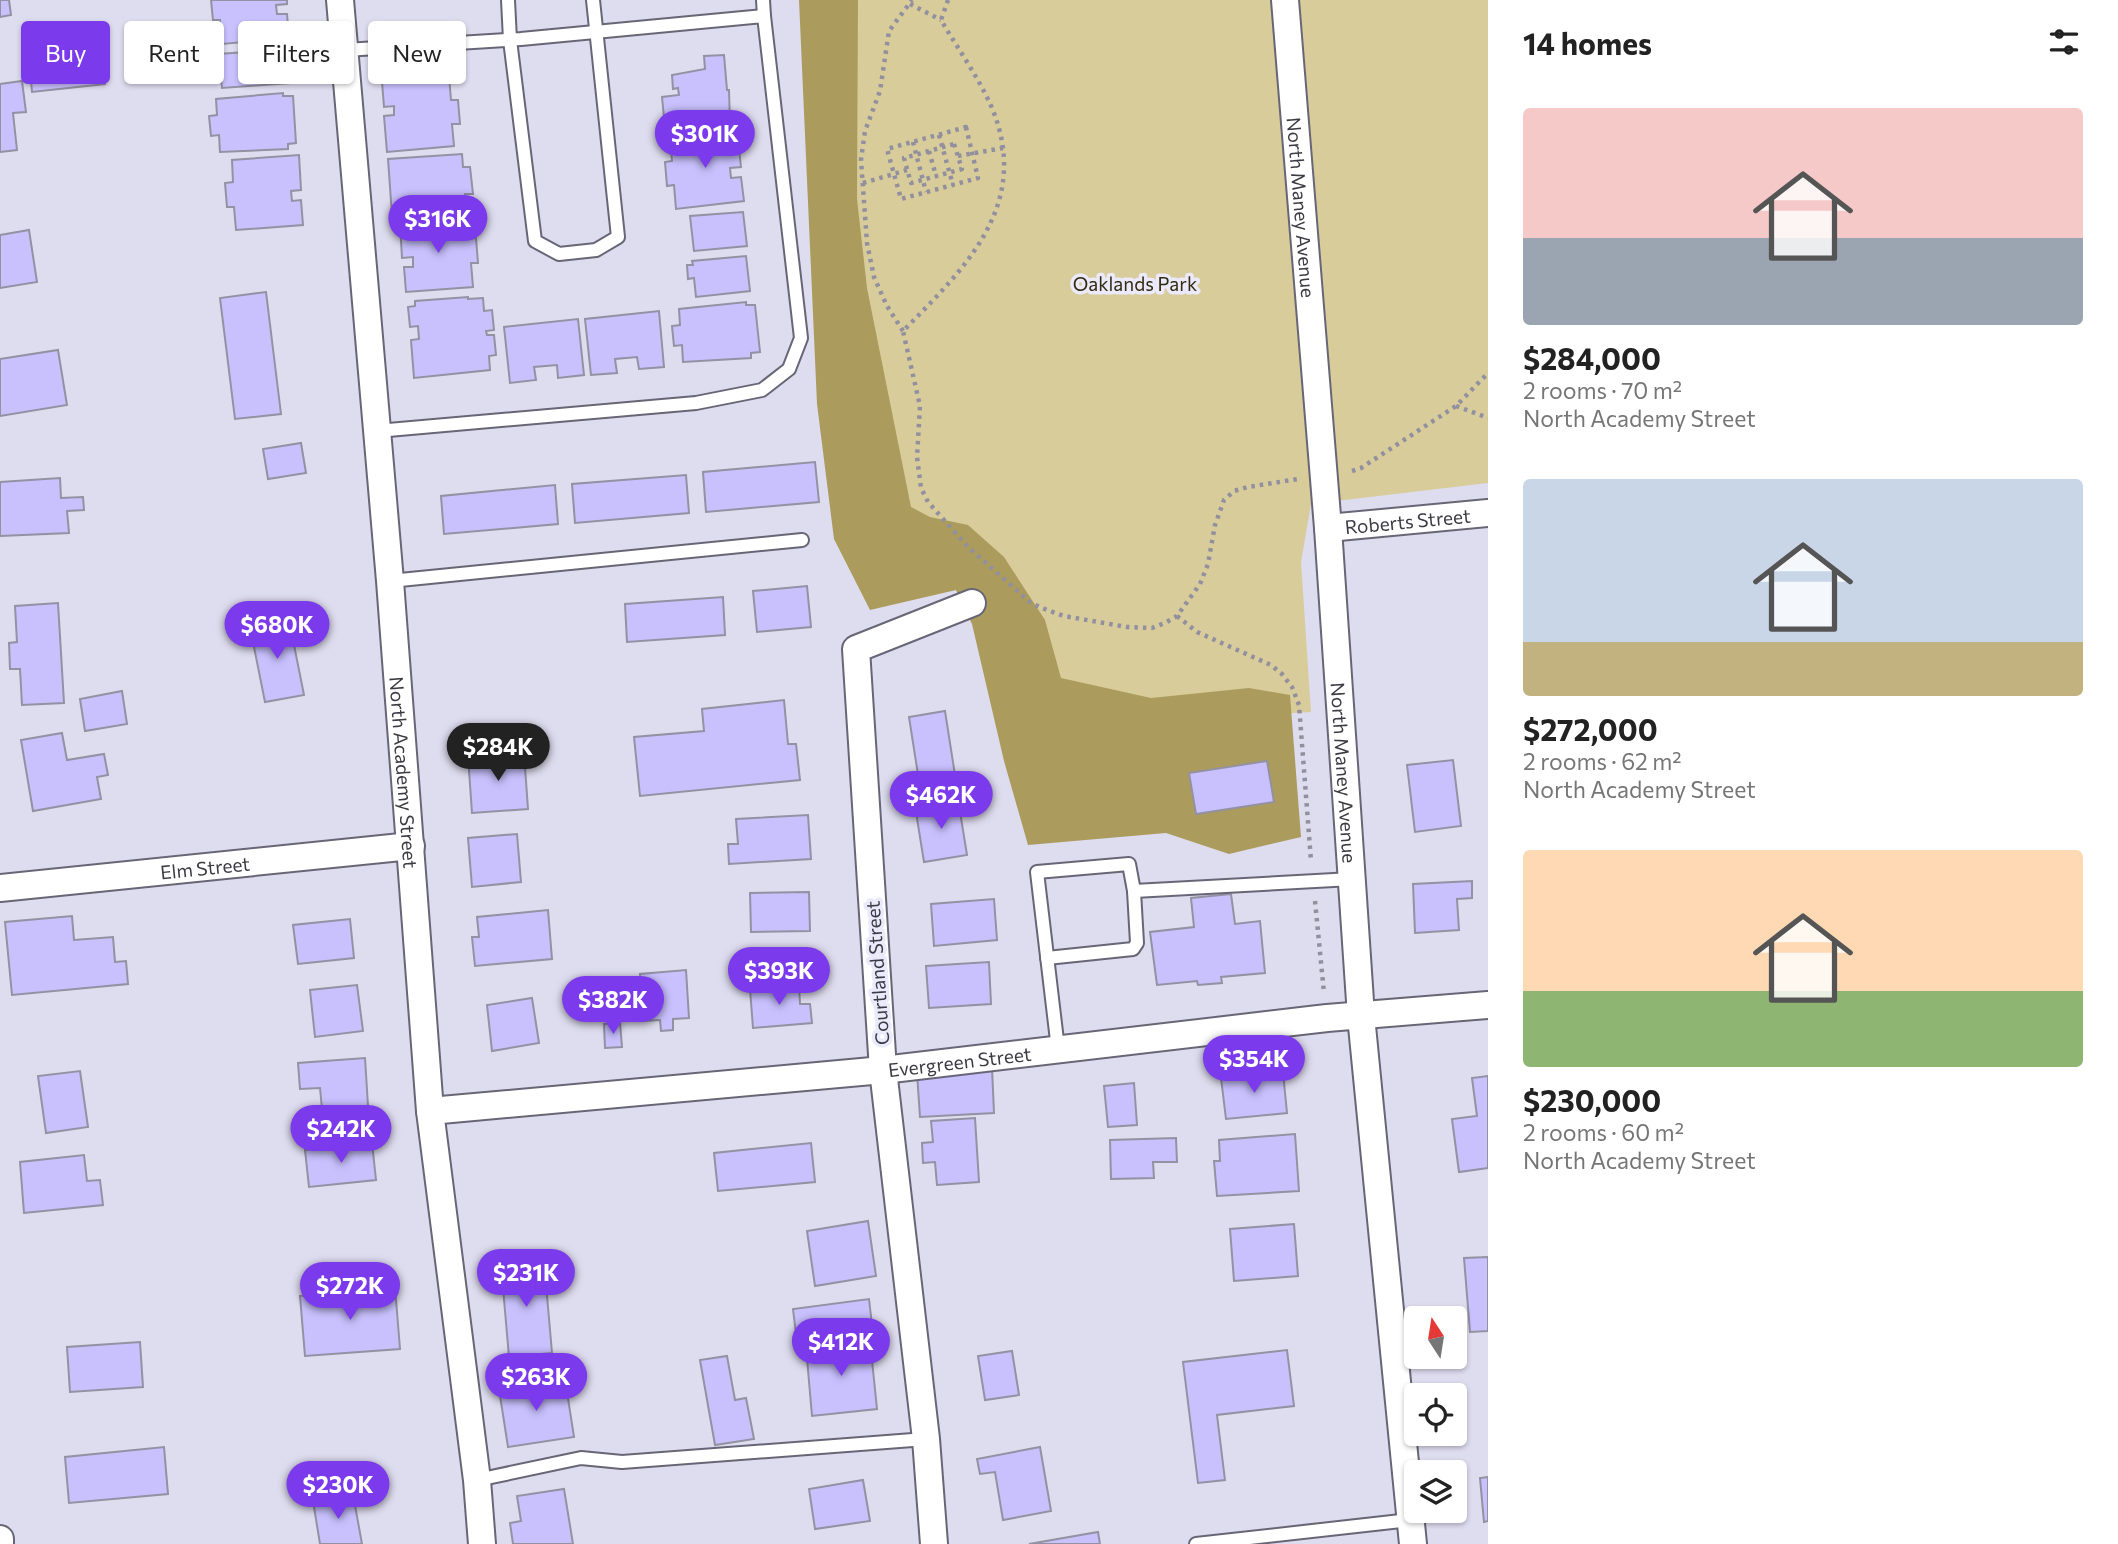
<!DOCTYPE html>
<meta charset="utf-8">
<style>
:root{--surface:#fff;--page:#f6f6f6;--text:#222;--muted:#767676;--accent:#7c3aed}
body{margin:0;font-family:Commissioner,sans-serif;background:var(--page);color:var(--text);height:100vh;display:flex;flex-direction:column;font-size:26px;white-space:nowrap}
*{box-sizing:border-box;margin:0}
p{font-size:23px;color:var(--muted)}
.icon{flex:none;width:38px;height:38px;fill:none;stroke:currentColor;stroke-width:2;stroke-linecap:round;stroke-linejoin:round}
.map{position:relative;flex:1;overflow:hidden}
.side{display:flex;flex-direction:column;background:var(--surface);width:630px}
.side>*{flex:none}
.top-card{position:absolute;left:21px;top:21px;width:665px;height:63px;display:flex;gap:14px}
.needle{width:46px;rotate:348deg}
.controls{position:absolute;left:1404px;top:1306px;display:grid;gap:14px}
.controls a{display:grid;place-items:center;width:63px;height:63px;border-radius:7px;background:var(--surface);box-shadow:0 2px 5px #0004;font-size:35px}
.price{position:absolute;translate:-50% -60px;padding:0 16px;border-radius:24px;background:var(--accent);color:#fff;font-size:23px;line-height:46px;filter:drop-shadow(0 2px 4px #0008)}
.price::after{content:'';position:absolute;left:50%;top:42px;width:21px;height:16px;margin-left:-10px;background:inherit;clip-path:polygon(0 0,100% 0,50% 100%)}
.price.active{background:#222;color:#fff}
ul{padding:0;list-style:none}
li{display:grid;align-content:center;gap:14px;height:371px;padding:0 35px}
li span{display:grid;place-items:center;height:217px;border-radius:7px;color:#555}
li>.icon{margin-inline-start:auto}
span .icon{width:126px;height:126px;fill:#fffc;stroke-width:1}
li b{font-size:30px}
h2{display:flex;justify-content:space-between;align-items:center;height:84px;padding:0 35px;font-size:30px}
.chip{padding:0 24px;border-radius:7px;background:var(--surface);box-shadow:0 2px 5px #0004;font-size:24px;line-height:63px}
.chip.active{background:var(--accent);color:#fff}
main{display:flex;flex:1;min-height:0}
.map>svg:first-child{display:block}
.green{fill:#d8cc9b}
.forest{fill:#ab9c5d}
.building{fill:#c9c1fe;stroke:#9391a2;stroke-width:2}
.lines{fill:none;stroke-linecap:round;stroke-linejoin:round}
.lane-casing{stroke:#686676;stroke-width:16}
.street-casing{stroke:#686676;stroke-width:30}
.path{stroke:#92909e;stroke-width:4.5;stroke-dasharray:3.5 5;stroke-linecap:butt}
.lane{stroke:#fff;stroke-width:12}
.street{stroke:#fff;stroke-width:26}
.labels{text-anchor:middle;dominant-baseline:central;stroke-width:7;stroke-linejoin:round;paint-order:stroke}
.street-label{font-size:19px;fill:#3c3b43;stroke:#ebe9fc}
.park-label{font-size:19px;fill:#312a0d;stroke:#ebe9fc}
</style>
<main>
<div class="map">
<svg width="1488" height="1544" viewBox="0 0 1488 1544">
<rect width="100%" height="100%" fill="#dedcef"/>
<path class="green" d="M840,0H1488V483L1311,504L1301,562L1311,712L1023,730L956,590L878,606Z"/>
<path class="forest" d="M799,0H858L857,199L867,288L911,507L930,517L968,525L1004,557L1045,620L1061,678L1151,698L1249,688L1290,695L1301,837L1229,854L1166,833L1028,845L1004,761L972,624L956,590L870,610L834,539L817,404Z"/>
<g class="building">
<path d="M0,0H9L11,15L0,17Z"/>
<path d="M211,0H287V4L276,5L277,14H287L289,38L222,44L220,20H213Z"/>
<path d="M287,49L290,83L222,88L219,54Z"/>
<path d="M101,51L105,84L32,92L29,59Z"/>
<path d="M724,55L727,90H729L730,123L665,128L662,97L679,95L678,88L673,89L672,75L705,69L704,56Z"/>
<path d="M449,76L451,100H458L460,124H452L454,146L387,152L384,116L394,115V106L384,107L382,82Z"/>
<path d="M22,81L26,112L13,113L17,150L0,152V84Z"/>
<path d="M283,93V96H293L296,143L288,144V149L220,152L219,135L211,136L209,116L217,115L216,99Z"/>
<path d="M737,132L741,167L730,168L731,178L741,177L744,201L676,209L674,185L667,186L665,162L672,161L670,139Z"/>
<path d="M462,154L463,167H470L473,194H465L466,209L392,215L388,159Z"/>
<path d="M299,155L301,190L291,191L292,201L301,200L303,225L236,230L234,207H227L225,183L233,182L232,160Z"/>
<path d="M743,212L747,246L694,251L690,216Z"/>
<path d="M466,217L468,239L476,238L478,263H471L473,287L406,292L404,267H413V257L402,258L400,223Z"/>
<path d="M29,230L37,282L0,288V235Z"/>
<path d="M746,256L750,291L696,297L694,278L688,279L687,265H693L692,261Z"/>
<path d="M266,292L281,414L235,419L220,298Z"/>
<path d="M468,297V299L483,298L484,311L492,310L494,330L486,331L487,335H494L496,355L489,356L490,370L414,378L411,340L419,339L418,326L410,327L408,307L415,306V301Z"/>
<path d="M746,302V305H755L760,352L751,353V358L683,362L682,345L674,346L672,326L680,325L679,309Z"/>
<path d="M659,311L664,367L639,369L637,357L615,359L617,373L591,375L585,319Z"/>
<path d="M578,319L584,375L558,378L557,365L534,367L536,380L510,383L504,327Z"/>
<path d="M58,350L67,405L0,416V359Z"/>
<path d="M301,443L306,473L268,479L263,449Z"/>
<path d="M815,462L819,502L706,512L703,472Z"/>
<path d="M686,475L689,513L575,523L572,484Z"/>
<path d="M60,478L61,498L83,497L84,510L67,511L69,533L0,536V482Z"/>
<path d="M555,485L558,524L444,534L441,496Z"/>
<path d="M807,586L811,627L757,632L753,591Z"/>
<path d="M723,597L725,635L627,642L625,604Z"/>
<path d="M58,603L64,703L22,705L20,669H10L9,643L17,642L15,606Z"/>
<path d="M289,620L304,695L265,702L250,627Z"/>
<path d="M122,691L127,724L85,731L80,699Z"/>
<path d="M784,700L788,744H796L800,780L640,796L634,737L704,731L702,709Z"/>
<path d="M945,711L955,775L919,781L909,717Z"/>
<path d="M62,733L67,760L104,754L108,775L97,777L101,799L33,811L21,740Z"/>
<path d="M524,753L528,809L472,813L468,756Z"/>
<path d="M1453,760L1461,826L1415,832L1407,765Z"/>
<path d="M1267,761L1274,802L1196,814L1189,773Z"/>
<path d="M958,799L967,855L924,862L915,806Z"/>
<path d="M808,815L811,859L729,864L728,844H738L736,819Z"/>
<path d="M517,834L521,882L472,887L468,838Z"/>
<path d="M1472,881V898L1457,899L1459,930L1415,933L1413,884Z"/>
<path d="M809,892L810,931L751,932L750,893Z"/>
<path d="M1231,894L1235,924L1260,921L1265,973L1221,977L1222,983L1198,985L1197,981L1157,985L1150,932L1194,927L1191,898Z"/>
<path d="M994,899L997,940L934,946L931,904Z"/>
<path d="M548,910L552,959L475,966L472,937H479L477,917Z"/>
<path d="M72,916L74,940L113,937L115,962L126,961L128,984L12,995L5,922Z"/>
<path d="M350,919L354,958L298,964L293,925Z"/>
<path d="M989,962L991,1004L929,1008L926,966Z"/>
<path d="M686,970L689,1018L673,1019V1030L661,1031L660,1020L643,1021L640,974Z"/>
<path d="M799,984L800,1004H810L812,1023L753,1028L750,989Z"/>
<path d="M357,985L363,1031L315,1037L310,990Z"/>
<path d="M532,998L539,1043L492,1051L487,1005Z"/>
<path d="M620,1023L622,1047L605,1048L604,1024Z"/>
<path d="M365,1058L368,1106L322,1109L320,1088L300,1089L298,1063Z"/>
<path d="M992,1068L994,1113L920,1117L917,1073Z"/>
<path d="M80,1071L88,1127L46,1133L38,1076Z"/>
<path d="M1283,1072L1287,1113L1226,1119L1221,1078Z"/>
<path d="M1488,1076V1168L1459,1172L1452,1119L1477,1116L1472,1078Z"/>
<path d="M1134,1083L1137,1125L1108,1127L1104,1086Z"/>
<path d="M975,1118L979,1182L937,1185L935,1162L923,1163L922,1143L933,1142L931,1121Z"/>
<path d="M1295,1134L1299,1191L1217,1196L1214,1161H1220L1219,1140Z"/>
<path d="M1176,1138L1177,1162H1153L1154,1178L1111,1179L1110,1140Z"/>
<path d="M372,1143L376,1180L309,1187L305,1150Z"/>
<path d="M811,1143L815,1182L718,1191L714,1153Z"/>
<path d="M84,1155L87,1181L100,1180L103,1205L24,1213L20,1162Z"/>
<path d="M868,1221L876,1276L815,1286L807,1231Z"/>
<path d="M1294,1224L1298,1276L1234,1281L1230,1229Z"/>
<path d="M1488,1257V1331L1470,1332L1464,1258Z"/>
<path d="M544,1261L552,1353L509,1357L501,1265Z"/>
<path d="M395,1287L400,1349L305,1356L300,1296Z"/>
<path d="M869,1299L872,1325L796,1334L793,1309Z"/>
<path d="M870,1341L877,1409L812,1416L806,1347Z"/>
<path d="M140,1342L143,1387L70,1392L67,1347Z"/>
<path d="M1287,1350L1294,1406L1217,1415L1225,1480L1198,1483L1183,1362Z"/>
<path d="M1012,1351L1019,1395L985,1400L978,1356Z"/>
<path d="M727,1356L735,1400L746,1398L754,1439L715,1445L700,1360Z"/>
<path d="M565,1379L574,1437L508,1447L499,1389Z"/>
<path d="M164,1447L168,1494L69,1503L65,1457Z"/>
<path d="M1040,1447L1051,1511L1003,1520L995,1472L980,1474L977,1459Z"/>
<path d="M1488,1477V1521L1484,1522L1480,1478Z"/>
<path d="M863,1480L870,1521L815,1529L809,1489Z"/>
<path d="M564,1489L573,1544H513L510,1523L521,1521L517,1496Z"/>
<path d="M353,1494L362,1544H320L313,1501Z"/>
<path d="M1098,1532L1100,1544H1029Z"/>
</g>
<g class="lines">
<defs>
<g id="lane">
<path d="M508,0L510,40L535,241L559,254L596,250L618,237L593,0"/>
<path d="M763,0L764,16"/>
<path d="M345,50L521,39L764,16L801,338L789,369L762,390L696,403L377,431"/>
<path d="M390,581L802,540"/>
<path d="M1047,958L1133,949L1137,943L1134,891"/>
<path d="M1058,1049L1037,872L1129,864L1134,891L1352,879"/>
<path d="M477,1480L581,1458L622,1462L926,1439"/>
<path d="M1196,1544L1410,1520"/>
</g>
<g id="street">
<path id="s1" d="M340,0L390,581L430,1111L477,1480L482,1544"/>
<path id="s2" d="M1285,0L1328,528L1361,1016L1413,1544"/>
<path id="s3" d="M1328,528L1488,513"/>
<path id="s4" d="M0,888L411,846"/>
<path id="s5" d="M430,1111L883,1070L1327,1018L1488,1005"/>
<path d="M0,1539V1544"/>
<path d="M934,1544L926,1439L883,1070L856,649L972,603"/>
</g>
</defs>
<use href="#lane" class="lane-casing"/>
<use href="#street" class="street-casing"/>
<g class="path">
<path d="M948,0L941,20C958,49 979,78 992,108C1032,205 965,268 903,331L920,406L917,457L921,488L928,502L968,547L1031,603L1047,610L1064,616L1127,627L1152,628L1165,623L1177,616L1200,584L1208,564L1215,525L1224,500L1234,491L1248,487L1298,479"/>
<path d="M910,4L941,20"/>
<path d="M966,127L978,178L901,199L887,149Z"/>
<path d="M939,135L953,185"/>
<path d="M913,142L926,192"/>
<path d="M954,144L962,169L911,183L904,158Z"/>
<path d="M929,151L936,176"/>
<path d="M958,156L1003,148"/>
<path d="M863,183L907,170"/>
<path d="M903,331L887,306L874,277L867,243L861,160L865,131L880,91L889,31L912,0"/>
<path d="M1456,406L1488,418"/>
<path d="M1352,471L1361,468L1456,406L1488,373"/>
<path d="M1177,616L1197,632L1271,665L1282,674L1292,687L1299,705L1311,861"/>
<path d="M1315,901L1324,993"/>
</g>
<use href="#lane" class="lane"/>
<use href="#street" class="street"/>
</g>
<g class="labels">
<g class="street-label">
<text stroke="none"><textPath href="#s2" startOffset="208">North Maney Avenue</textPath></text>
<text stroke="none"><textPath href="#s3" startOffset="80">Roberts Street</textPath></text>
<text stroke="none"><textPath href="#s2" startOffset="775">North Maney Avenue</textPath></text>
<text stroke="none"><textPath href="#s1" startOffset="775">North Academy Street</textPath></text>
<text stroke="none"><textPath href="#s4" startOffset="206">Elm Street</textPath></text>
<text transform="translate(877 973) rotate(-94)">Courtland Street</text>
<text stroke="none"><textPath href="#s5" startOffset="532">Evergreen Street</textPath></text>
</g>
<g class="park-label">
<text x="1135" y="283">Oaklands Park</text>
</g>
</g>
</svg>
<div class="controls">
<a><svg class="needle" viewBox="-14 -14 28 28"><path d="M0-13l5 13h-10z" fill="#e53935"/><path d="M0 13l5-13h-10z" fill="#767676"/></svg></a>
<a><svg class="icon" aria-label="locate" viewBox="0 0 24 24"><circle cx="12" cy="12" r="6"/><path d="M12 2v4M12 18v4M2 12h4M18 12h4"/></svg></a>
<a><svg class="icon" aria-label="layers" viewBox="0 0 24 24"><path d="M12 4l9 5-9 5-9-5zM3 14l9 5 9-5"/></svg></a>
</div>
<b class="price" style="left:705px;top:170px">$301K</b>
<b class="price" style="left:438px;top:255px">$316K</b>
<b class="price" style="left:277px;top:661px">$680K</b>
<b class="price active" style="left:498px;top:783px">$284K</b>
<b class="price" style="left:941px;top:831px">$462K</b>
<b class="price" style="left:779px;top:1007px">$393K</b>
<b class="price" style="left:613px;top:1036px">$382K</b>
<b class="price" style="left:1254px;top:1095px">$354K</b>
<b class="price" style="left:341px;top:1165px">$242K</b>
<b class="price" style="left:526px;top:1309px">$231K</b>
<b class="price" style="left:350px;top:1322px">$272K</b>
<b class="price" style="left:841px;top:1378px">$412K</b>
<b class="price" style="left:536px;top:1413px">$263K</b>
<b class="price" style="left:338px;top:1521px">$230K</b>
<div class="top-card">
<a class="chip active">Buy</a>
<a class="chip">Rent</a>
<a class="chip">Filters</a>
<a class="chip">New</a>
</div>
</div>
<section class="side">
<h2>14 homes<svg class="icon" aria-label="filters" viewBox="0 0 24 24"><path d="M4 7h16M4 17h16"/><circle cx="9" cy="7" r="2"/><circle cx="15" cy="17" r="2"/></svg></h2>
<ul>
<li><span style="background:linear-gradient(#f6c9c9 60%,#9aa5b1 0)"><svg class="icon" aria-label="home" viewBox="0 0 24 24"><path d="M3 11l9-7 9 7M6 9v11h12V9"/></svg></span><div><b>$284,000</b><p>2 rooms · 70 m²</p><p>North Academy Street</p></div></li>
<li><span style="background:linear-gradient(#c9d6e8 75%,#c2b280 0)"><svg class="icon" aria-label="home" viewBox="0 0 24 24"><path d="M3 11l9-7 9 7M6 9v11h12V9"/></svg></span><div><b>$272,000</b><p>2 rooms · 62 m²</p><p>North Academy Street</p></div></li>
<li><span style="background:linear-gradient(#ffd9b3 65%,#8fb573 0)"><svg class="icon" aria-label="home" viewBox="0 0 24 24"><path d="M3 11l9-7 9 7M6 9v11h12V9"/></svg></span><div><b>$230,000</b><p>2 rooms · 60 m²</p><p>North Academy Street</p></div></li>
</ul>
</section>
</main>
